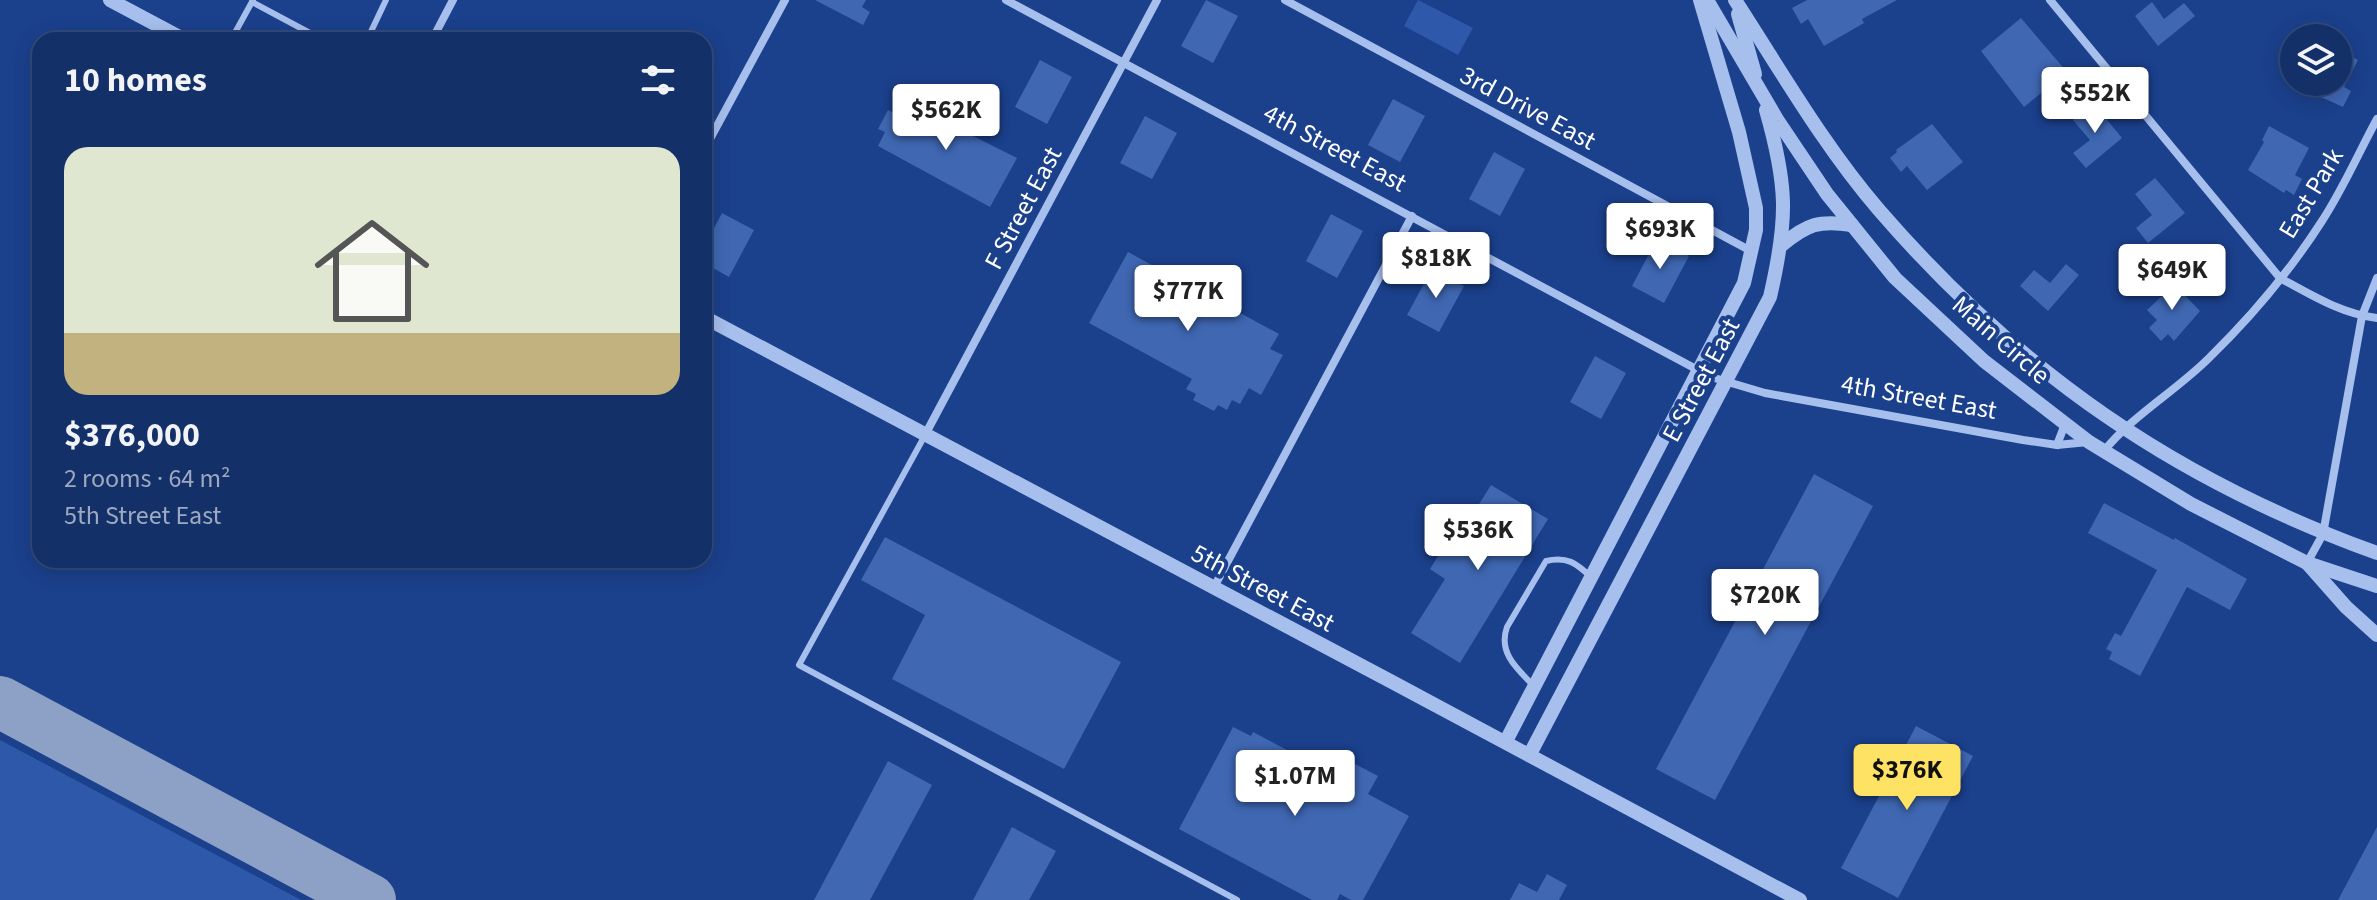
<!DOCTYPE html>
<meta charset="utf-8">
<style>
:root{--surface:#143069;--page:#213c71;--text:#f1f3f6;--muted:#9da9c0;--line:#334b7d;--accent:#fee264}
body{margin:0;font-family:"Source Sans 3",sans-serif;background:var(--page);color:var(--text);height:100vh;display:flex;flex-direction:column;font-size:30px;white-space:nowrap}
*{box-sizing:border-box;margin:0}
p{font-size:26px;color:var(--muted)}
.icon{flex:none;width:44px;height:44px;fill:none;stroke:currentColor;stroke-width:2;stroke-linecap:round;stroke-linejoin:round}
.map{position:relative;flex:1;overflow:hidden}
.panel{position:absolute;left:32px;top:32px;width:680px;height:536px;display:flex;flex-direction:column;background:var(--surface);border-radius:24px;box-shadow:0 4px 20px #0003,0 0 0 2px var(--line)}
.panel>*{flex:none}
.tools{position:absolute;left:2280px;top:24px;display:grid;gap:16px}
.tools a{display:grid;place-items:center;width:72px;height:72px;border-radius:50%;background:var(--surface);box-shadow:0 4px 20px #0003,0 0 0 2px var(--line);font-size:40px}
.price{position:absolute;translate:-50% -68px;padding:0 18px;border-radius:8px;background:#fff;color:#222;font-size:26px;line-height:52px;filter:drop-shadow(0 2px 4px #0008)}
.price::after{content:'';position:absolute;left:50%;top:48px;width:24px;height:18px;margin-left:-12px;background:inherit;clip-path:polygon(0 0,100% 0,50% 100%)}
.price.current{background:var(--accent);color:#111}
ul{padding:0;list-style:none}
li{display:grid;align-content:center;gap:16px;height:424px;padding:0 32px}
li span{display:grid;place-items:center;height:248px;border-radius:24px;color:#555}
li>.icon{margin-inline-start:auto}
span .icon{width:144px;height:144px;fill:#fffc;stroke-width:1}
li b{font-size:34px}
h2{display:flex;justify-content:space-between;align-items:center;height:96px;padding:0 32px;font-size:34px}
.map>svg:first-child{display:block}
.green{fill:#2e59aa}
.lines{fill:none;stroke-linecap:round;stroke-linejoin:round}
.taxiway{stroke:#8da0c6;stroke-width:52}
.building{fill:#3f67b2}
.service{stroke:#a7bfed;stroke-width:6}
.minor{stroke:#a7bfed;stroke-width:8}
.tertiary{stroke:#a7bfed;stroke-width:14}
.labels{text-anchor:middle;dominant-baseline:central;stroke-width:8;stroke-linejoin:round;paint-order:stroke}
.street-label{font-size:26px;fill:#fff;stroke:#1b408c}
</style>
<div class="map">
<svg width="2377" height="900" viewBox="0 0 2377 900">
<rect width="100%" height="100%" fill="#1b408c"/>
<g class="green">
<path d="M1418,0L1473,28L1458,55L1404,26Z"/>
<path d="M0,740L301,900H0Z"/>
</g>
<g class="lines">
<path class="taxiway" d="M0,702L370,900"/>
</g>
<g class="building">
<path d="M815,0H866L862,7L870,12L863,25Z"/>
<path d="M1206,0L1238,16L1213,63L1181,46Z"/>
<path d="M1807,0H1897L1862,19L1864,23L1824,46L1808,19L1801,24L1792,8Z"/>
<path d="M2152,2L2164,19L2184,3L2195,16L2158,46L2135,16Z"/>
<path d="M2021,18L2067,72L2024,107L1981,51Z"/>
<path d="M2338,49L2358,60L2344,87L2351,91L2343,107L2312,93L2318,82H2338Z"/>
<path d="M1040,60L1072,77L1047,124L1015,107Z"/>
<path d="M1393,99L1425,116L1400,162L1368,145Z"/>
<path d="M901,100L1017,158L990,207L878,146L885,132L878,129L888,110L894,113Z"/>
<path d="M2093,103L2122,138L2086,168L2073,153L2090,140L2073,120Z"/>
<path d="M1145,116L1177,133L1152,179L1120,163Z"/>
<path d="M1932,124L1963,162L1927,190L1907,166L1901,172L1890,158L1897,152L1896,150Z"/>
<path d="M2269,126L2309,148L2295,175L2302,179L2294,195L2286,190L2284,193L2248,170L2264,142L2262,140Z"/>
<path d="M1494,152L1525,169L1500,216L1469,199Z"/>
<path d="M2155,178L2185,213L2148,243L2136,228L2152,215L2135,194Z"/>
<path d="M722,213L754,230L729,277L704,263V247Z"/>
<path d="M1331,214L1363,231L1337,278L1306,261Z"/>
<path d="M1657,239L1689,256L1664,303L1632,286Z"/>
<path d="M1128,252L1279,334L1270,349L1283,355L1261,395L1249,388L1240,404L1232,400L1227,410L1218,405L1214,411L1193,400L1196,394L1186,389L1192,379L1089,323Z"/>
<path d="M2066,264L2079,275L2048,311L2020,286L2034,270L2050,283Z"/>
<path d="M1432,269L1464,286L1439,332L1407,315Z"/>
<path d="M2168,278L2200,311L2174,341L2168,334L2161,341L2149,328L2157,320L2147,310L2163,295L2157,288Z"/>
<path d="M1595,356L1626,373L1601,419L1570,402Z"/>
<path d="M1814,474L1873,506L1715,800L1656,769Z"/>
<path d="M1491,485L1548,519L1460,663L1411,633L1445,579L1430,569L1443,548L1449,552Z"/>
<path d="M2104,503L2174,540L2175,538L2247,579L2230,610L2187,587L2140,676L2109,659L2112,652L2106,649L2115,633L2121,636L2157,570L2088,533Z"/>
<path d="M885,537L1121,662L1064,769L892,679L925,615L861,580Z"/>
<path d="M1916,726L1973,756L1898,898L1841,868Z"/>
<path d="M1233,727L1251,736L1253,732L1325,770L1334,753L1378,776L1368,794L1409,816L1363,900H1351L1340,894L1337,900H1312L1179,829Z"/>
<path d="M888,761L932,785L870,900H814Z"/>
<path d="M1012,827L1056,851L1029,900H973Z"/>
<path d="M2377,827V900H2338Z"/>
<path d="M1547,874L1567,885L1559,900H1510L1519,883L1537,892Z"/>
</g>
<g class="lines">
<g class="service">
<path d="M252,2L323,40"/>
<path d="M231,40L253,0"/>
<path d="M367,40L386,0"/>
<path d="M924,437L799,665L1237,900"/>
<path d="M1533,685C1516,668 1498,652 1507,627L1546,561C1567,556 1576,563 1591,577"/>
</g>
<g class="minor">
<path d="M1006,0L1711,377L1765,393L2023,440L2057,445L2088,442"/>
<path d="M1285,0L1751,251"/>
<path d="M2050,0L2280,278C2311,295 2342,314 2377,318"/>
<path d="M432,40L453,0"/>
<path d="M704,150L785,0"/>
<path d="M925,435L1157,0"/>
<path d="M2057,445L2065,424"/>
<path d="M2104,451C2133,415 2176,391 2209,358C2251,317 2290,271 2322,221C2343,189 2359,152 2377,119"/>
<path d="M2307,563L2323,534L2362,316L2377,278"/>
<path d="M1213,589L1412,216"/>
</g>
<g class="tertiary">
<path d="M110,0L185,40"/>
<path d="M1707,0L1778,121L1827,194L1895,278L1984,361L2089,442L2191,504L2307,563L2377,586"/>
<path d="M1735,0C1781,71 1824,146 1879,210C2020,373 2175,480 2377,553"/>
<path d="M1738,14L1755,74"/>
<path d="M1782,245C1807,224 1819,220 1852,225"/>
<path d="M704,317C1069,513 1436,703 1800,900"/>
<path d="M2308,564L2346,607L2377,635"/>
<path d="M1506,741L1744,283L1756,230V208L1739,132L1700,0"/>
<path d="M1530,754L1770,297C1788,219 1788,187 1766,110"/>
</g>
</g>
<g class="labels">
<g class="street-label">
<text transform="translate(1528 108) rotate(28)">3rd Drive East</text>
<text transform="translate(1335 148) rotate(28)">4th Street East</text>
<text transform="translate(2311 193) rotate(-59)">East Park</text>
<text transform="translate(1023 208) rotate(-62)">F Street East</text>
<text transform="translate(2001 340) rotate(41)">Main Circle</text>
<text transform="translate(1701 380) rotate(-62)">E Street East</text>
<text transform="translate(1919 397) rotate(10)">4th Street East</text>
<text transform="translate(1263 588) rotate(28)">5th Street East</text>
</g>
</g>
</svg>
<div class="tools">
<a><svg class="icon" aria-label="layers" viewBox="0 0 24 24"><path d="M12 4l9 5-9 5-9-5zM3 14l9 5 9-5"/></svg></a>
</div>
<b class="price" style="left:2095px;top:135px">$552K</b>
<b class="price" style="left:946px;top:152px">$562K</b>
<b class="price" style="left:1660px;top:271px">$693K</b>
<b class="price" style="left:1436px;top:300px">$818K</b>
<b class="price" style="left:2172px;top:312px">$649K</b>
<b class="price" style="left:1188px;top:333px">$777K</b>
<b class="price" style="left:1478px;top:572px">$536K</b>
<b class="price" style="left:1765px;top:637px">$720K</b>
<b class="price current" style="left:1907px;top:812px">$376K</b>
<b class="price" style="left:1295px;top:818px">$1.07M</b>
<section class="panel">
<h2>10 homes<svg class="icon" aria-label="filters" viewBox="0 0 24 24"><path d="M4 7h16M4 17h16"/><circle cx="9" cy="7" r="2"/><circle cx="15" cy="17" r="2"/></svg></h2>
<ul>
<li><span style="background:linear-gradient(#dfe7d0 75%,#c2b280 0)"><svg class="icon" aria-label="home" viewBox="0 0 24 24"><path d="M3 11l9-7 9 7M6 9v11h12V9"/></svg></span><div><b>$376,000</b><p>2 rooms · 64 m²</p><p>5th Street East</p></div></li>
</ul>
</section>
</div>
